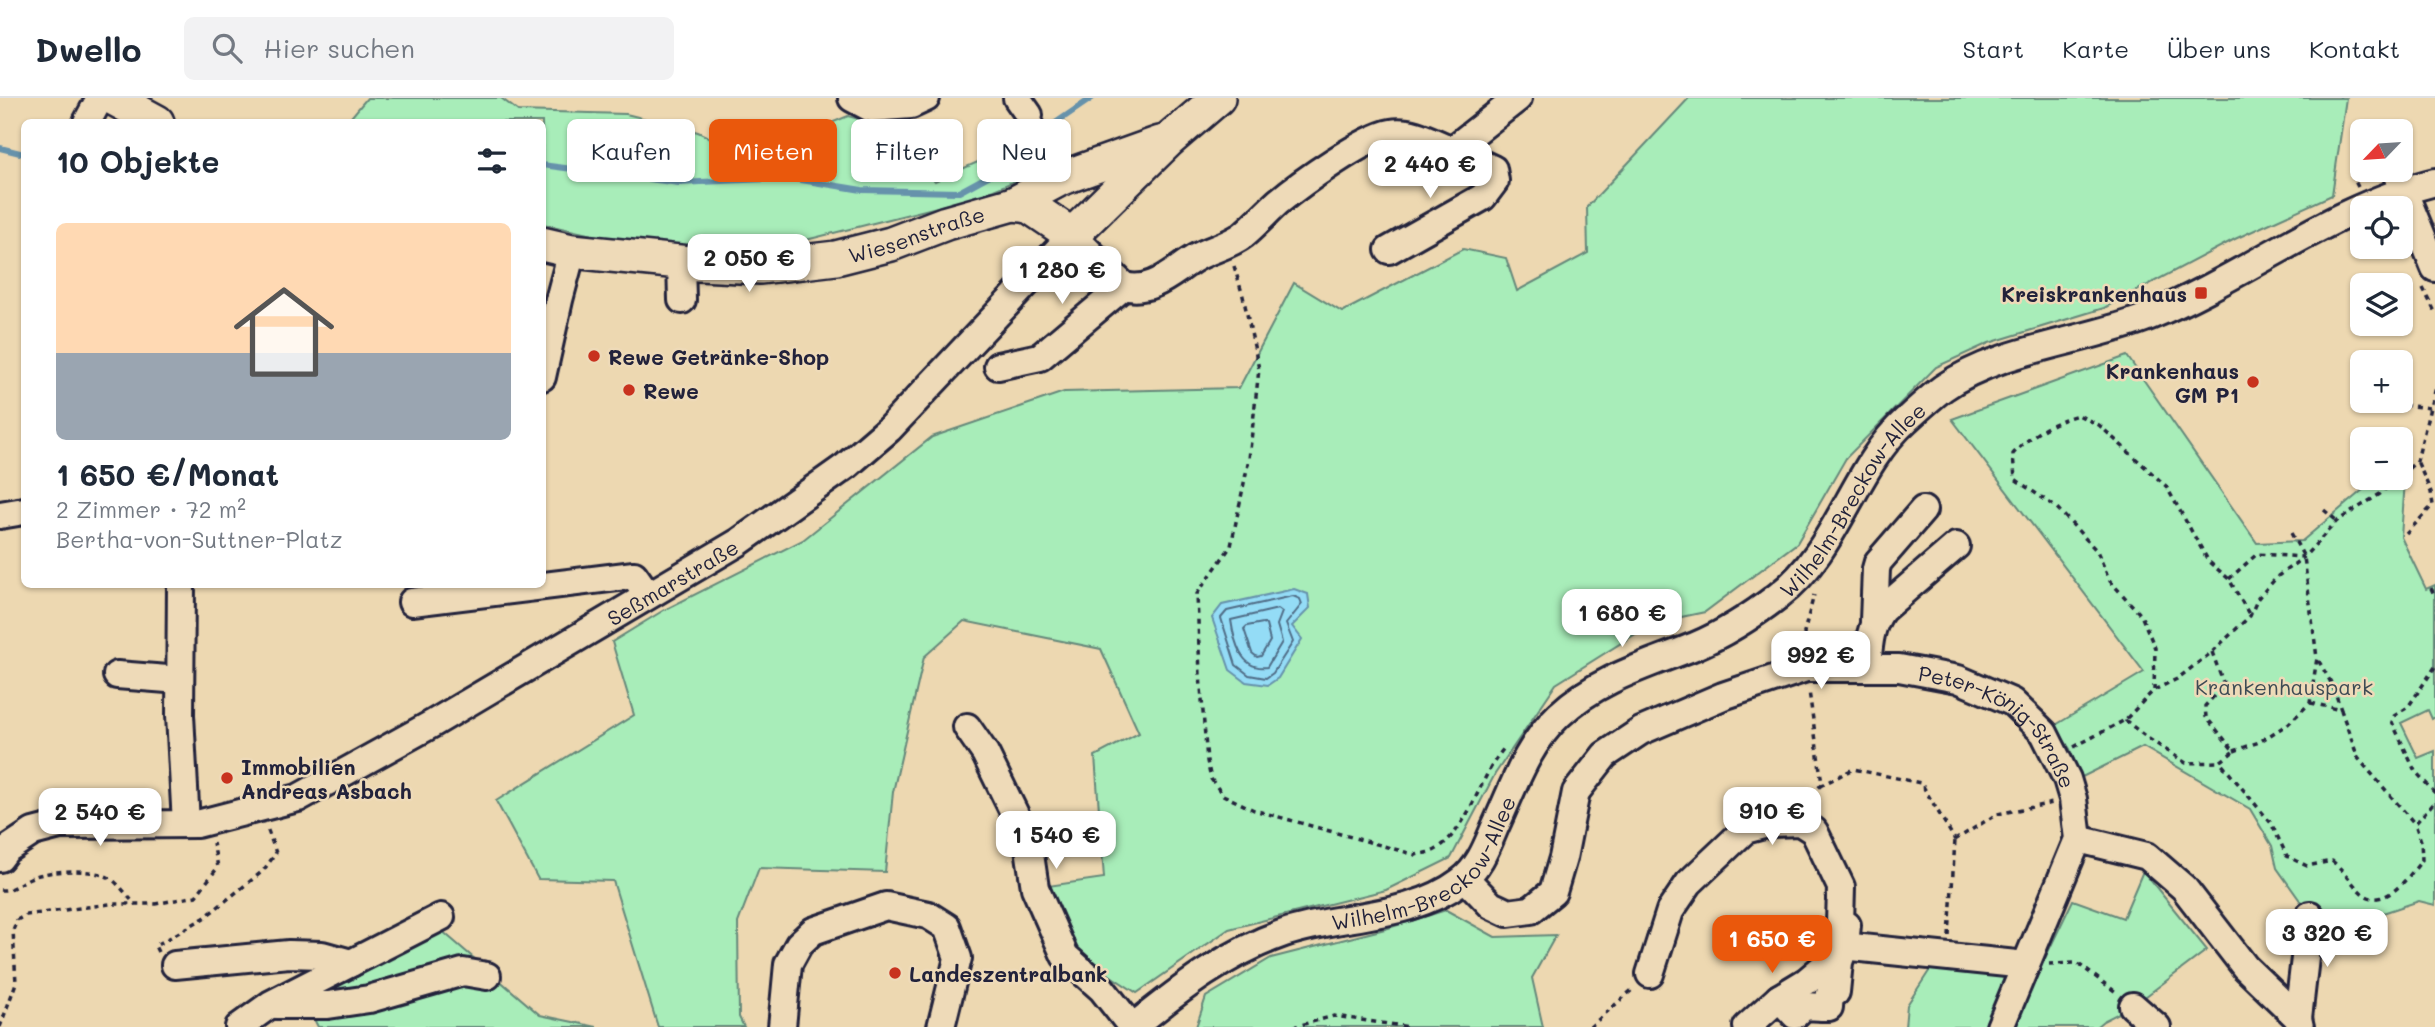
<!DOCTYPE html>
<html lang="de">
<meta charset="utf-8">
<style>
:root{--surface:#fff;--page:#f2f2f3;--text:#1f2937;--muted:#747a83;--line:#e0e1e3;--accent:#ea580c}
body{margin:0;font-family:Mali,sans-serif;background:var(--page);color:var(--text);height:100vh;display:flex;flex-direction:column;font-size:26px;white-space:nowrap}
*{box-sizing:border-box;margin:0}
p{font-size:23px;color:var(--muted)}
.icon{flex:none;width:38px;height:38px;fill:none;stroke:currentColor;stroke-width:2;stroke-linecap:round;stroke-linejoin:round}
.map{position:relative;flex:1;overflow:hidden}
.sheet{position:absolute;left:21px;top:21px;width:525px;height:469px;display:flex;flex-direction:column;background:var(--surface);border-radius:10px;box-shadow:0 2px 5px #0004}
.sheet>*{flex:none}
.top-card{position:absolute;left:567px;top:21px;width:665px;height:63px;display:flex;gap:14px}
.needle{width:46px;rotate:245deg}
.fabs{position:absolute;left:2350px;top:21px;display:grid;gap:14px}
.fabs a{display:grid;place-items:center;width:63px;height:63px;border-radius:10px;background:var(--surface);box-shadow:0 2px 5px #0004;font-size:35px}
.price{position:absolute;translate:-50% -60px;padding:0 16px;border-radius:14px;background:#fff;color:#222;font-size:23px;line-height:46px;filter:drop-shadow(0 2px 4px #0008)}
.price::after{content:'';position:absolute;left:50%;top:42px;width:21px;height:16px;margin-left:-10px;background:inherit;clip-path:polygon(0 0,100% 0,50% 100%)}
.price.selected{background:var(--accent);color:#fff}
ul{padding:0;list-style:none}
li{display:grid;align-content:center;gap:14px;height:371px;padding:0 35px}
li span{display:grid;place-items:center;height:217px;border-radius:10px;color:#555}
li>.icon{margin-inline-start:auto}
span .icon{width:126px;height:126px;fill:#fffc;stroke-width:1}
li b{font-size:30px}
h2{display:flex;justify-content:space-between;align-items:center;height:84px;padding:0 35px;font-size:30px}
.pill{padding:0 24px;border-radius:10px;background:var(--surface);box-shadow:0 2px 5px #0004;font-size:24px;line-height:63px}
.pill.selected{background:var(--accent);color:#fff}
header{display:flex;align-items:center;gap:42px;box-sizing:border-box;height:98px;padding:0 35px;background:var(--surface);border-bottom:2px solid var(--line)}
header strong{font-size:33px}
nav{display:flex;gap:38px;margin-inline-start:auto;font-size:24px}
.search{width:490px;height:63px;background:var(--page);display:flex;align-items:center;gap:18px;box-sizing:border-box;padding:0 24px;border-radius:10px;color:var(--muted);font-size:26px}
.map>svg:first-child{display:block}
.green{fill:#a8edb9;stroke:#65887a;stroke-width:2}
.water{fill:#94dcf6;stroke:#6692ab;stroke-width:2}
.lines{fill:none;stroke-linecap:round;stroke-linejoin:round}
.shore{stroke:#506c86;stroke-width:2}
.stream{stroke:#6692ab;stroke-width:6}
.minor-casing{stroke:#22223b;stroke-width:32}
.major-casing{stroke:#22223b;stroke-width:38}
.path{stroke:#22223b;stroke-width:3.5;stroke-dasharray:5 5;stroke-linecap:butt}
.minor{stroke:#eedab8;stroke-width:26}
.major{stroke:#eedab8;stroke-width:33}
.poi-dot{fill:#c8321e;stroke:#eedab8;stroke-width:2.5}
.labels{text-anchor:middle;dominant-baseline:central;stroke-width:5;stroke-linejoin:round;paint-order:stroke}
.street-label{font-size:21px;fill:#22223b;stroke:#eedab8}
.poi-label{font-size:21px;font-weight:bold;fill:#22223b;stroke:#eedab8;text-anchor:start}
.park-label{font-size:21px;fill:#3d4b54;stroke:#eedab8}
</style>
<header>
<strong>Dwello</strong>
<div class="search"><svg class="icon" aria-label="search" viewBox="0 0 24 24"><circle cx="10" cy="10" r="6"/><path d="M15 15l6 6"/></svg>Hier suchen</div>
<nav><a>Start</a><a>Karte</a><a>Über uns</a><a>Kontakt</a></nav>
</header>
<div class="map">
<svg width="2435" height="929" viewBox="0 0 2435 929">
<rect width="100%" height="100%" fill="#edd8b1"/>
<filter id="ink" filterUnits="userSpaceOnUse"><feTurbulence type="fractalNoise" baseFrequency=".0143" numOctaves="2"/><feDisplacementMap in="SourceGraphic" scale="14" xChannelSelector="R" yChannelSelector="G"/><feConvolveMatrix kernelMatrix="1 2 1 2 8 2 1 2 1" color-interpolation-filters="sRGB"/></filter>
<g filter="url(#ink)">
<g class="green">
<path d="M367,0H501L518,13L626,16L698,34L731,50L795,40L848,18L884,28L935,83L1025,43L1029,53V77L977,99L754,155L736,157L597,138L543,126L542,24H347Z"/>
<path d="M1689,0H2346L2332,97L2235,141L2104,210L1989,245L1936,269L1846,360L1797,445L1705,514L1653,525L1556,586L1495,676L1451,760L1386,792L1229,831L1137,895L1074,854L1048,788L1104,780L1095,658L1139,635L1101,551L964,523L924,559L893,694L885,774L759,770L738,825L739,919L744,929H658L613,783L538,781L496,703L634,617L612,544L664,512L803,442L932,339L1064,294L1239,290L1294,185L1342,214L1463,151L1506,160L1517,193L1588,155L1587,109Z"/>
<path d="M2127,258L2257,445L2302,443L2377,380H2401V359L2407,354L2401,439L2426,491L2435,487V619L2432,621L2428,612L2401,625L2418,660L2435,653V807L2419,803L2377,817L2313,821L2277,770L2272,748L2250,711L2143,649L2080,680L2070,651L2054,628L2144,574L1952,321Z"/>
<path d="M2143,773L2207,852L2133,908L2103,923L2096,929H1905L1907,907L1933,867L2038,875L2073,802L2123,820Z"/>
<path d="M1446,812L1495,839L1556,837L1532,880L1543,929H1196L1206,899L1271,860L1385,831Z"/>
<path d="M441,832L540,917L597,929H318L303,899Z"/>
</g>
<path class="water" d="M1294,491L1308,496L1310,510L1292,528L1302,541L1278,580L1268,587L1246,584L1230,572L1212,520L1222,507Z"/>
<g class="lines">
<g class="shore">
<path d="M1293,498L1300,501L1302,506L1286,526L1293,544L1273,575L1266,580L1249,577L1236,567L1221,520L1227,513Z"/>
<path d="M1278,511L1282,514L1277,527L1282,544L1267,569C1241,573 1234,543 1231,522Z"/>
<path d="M1263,525L1266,527L1270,543L1261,558L1257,559L1252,555L1244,531L1247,528Z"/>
</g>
<g class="stream">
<path d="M0,50L24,56"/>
<path d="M542,67L679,85L789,80L862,92L959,94L1001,71L1035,39L1092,0"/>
</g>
<defs>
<g id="minor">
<path d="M852,0L871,10L911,7L926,0"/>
<path d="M1017,0L1029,17"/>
<path d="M87,24L100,0"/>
<path d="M2395,72L2435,170"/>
<path d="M1389,152L1483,99L1495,83L1493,71L1452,52"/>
<path d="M681,164L682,202"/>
<path d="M1124,188C1152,196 1173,173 1195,160C1210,151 1229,148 1243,137C1255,127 1266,115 1278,104C1301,85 1364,40 1391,35C1412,31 1434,45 1452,52L1518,0"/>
<path d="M542,279L559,202L572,153"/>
<path d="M0,417L24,413"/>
<path d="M181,486L180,617L186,726"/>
<path d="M412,504L634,477L648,497"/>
<path d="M1874,523L1876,471L1878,464L1923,412"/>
<path d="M1867,570C1869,548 1869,530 1882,512L1956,448"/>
<path d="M117,577L180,582"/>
<path d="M967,629L985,655L1028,743L1035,790L1065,858L1102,891L1132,929"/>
<path d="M2078,741L2147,758L2184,790L2245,869L2298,920L2300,929"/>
<path id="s1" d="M0,760L6,752L33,734L60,727L197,726L298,700L432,626L739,444L846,368L889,331L1072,137L1124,188L1040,259L998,268"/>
<path id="s2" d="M1466,781L1491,807L1508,815L1531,812L1553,794L1563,760L1576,694L1605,657L1641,633L1723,598L1806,570H1899L1958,581L2012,604L2044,635L2067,681L2073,701L2078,741L2000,929"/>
<path d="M1833,847L2026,867"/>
<path d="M175,867L289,856L322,857L351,865"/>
<path d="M1650,876L1670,813L1689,785L1745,732L1771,725L1800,724L1814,733L1841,789L1840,826L1847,827L1845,847L1839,864L1836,894L1830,895L1829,909H1823"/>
<path d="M1779,900L1807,883L1827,866L1835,841"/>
<path d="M276,907H328L369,901L463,874L487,878"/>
<path d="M2133,908L2157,929"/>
<path d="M2298,920L2310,817"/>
<path d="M239,929L271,906L441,819"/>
<path d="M782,929L788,866L799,846L813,833L886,808L928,817L947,829L958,860L941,929"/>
<path id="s3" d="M1133,929C1180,891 1226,855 1284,835C1341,816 1411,821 1461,783C1479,770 1487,748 1495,729C1513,690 1527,647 1559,617C1597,581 1647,567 1695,548C1726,535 1752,518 1778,498C1838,453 1852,371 1906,322C1918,311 1931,299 1943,290C2000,250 2086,244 2150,218C2247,178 2332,109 2435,84"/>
<path d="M1747,929L1779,900L1795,917L1804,908L1823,909"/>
</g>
<g id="major">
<path d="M113,0L157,24"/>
<path d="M1013,106L1062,80L1160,45"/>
<path id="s4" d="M542,146L572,153L699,166L760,169L836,160L891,146L946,125L1013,106L1029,108L1072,137L1169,42L1218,0"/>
</g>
</defs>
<use href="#minor" class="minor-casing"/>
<use href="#major" class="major-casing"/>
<g class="path">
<path d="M1040,35L1051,56"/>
<path d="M2358,89L2354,81L2372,72"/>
<path d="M1234,168L1243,198L1259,271L1249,361L1231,448L1197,496L1200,577L1207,663L1211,681L1223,697L1254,712L1416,757C1422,755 1432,755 1437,751C1472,727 1478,680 1505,649"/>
<path d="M2423,190L2435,214"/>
<path d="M2404,307L2430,310"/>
<path d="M2401,377L2417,363L2435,289"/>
<path d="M2324,412L2337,423"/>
<path d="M2291,435L2304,459L2317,560"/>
<path d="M2406,436L2433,407L2431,394L2417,363"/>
<path d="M2229,481L2257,456L2304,459L2337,423L2380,396L2397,380"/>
<path d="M2431,490L2435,499"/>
<path d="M1805,547L1804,534L1814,497"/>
<path d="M2212,554L2224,587L2205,608L2206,619L2234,653L2220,664L2271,725L2287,758L2307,768L2332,763C2344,772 2351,785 2362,795C2384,814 2410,777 2422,762L2421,743L2415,726L2435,703"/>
<path d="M2435,569L2408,609L2394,618L2392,624L2415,673L2435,695"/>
<path d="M2154,592L2155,550L2141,517L2110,483L2097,453L2057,410L2015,381L2013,356C2032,336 2052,324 2078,317L2099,327L2166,388L2209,464L2229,481L2250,518"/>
<path d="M2311,605L2341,612L2358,660L2415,726"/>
<path d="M2125,622L2146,639L2186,665L2220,664"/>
<path d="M2074,649L2125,622L2154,592L2177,581L2212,554L2250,518L2258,500L2278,478L2304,459"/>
<path d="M2234,653L2259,644L2288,626L2310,605L2317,560L2333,588L2341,612"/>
<path d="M1820,688L1853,671L1921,685L1955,742"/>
<path d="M1805,704L1822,686L1809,593"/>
<path d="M1955,742L1997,716L2053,705"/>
<path d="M0,792C13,793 19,785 30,780C49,772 89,770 108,779C118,784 127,798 135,806H155L196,798L218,769L213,745"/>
<path d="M1949,838L1955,742"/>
<path d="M158,854L155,848L204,820L263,773L276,755L267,730"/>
<path d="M2049,866L2077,865L2116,894"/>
<path d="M0,929L16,885L13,832L17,822L26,817L110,806H135"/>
<path d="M1293,929L1334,918L1409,929"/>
<path d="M1590,929L1633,891"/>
</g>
<use href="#minor" class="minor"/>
<use href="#major" class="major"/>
</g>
</g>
<g class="poi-dot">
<rect x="2194" y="188" width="14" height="14" rx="3.5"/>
<circle cx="594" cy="258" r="7"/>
<circle cx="2253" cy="284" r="7"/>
<circle cx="629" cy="292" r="7"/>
<circle cx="227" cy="680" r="7"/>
<circle cx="895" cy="875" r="7"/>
</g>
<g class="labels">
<g class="street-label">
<text stroke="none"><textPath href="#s4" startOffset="380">Wiesenstraße</textPath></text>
<text stroke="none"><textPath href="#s3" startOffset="933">Wilhelm-Breckow-Allee</textPath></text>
<text stroke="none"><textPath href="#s1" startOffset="744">Seßmarstraße</textPath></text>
<text stroke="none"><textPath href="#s2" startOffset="691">Peter-König-Straße</textPath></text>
<text stroke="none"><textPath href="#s3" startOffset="345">Wilhelm-Breckow-Allee</textPath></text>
</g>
<g class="poi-label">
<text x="2187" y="195" text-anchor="end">Kreiskrankenhaus</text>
<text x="608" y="258">Rewe Getränke-Shop</text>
<text x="2239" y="272" text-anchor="end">Krankenhaus<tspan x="2239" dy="24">GM P1</tspan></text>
<text x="643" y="292">Rewe</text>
<text x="241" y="668">Immobilien<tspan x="241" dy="24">Andreas Asbach</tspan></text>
<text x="909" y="875">Landeszentralbank</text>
</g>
<g class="park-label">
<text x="2284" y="588">Krankenhauspark</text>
</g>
</g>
</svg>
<div class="fabs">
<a><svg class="needle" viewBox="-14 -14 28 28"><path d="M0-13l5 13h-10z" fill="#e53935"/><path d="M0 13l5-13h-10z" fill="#747a83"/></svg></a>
<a><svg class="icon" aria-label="locate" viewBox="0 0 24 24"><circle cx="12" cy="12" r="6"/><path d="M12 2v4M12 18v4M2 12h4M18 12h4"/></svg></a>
<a><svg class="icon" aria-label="layers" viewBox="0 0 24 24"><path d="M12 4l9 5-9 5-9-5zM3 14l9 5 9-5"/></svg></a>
<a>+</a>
<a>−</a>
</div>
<b class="price" style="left:1430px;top:102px">2 440 €</b>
<b class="price" style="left:749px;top:196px">2 050 €</b>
<b class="price" style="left:1062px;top:208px">1 280 €</b>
<b class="price" style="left:1622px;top:551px">1 680 €</b>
<b class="price" style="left:1821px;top:593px">992 €</b>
<b class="price" style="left:1772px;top:749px">910 €</b>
<b class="price" style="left:100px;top:750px">2 540 €</b>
<b class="price" style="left:1056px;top:773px">1 540 €</b>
<b class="price" style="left:2327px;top:871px">3 320 €</b>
<b class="price selected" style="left:1772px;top:877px">1 650 €</b>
<div class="top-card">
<a class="pill">Kaufen</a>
<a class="pill selected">Mieten</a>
<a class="pill">Filter</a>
<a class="pill">Neu</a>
</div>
<section class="sheet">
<h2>10 Objekte<svg class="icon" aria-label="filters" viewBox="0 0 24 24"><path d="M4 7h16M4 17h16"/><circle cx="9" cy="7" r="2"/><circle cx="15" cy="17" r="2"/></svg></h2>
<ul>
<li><span style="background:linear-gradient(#ffd9b3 60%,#9aa5b1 0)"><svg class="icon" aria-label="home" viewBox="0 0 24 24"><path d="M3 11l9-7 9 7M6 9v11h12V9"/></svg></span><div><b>1 650 €/Monat</b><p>2 Zimmer · 72 m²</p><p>Bertha-von-Suttner-Platz</p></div></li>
</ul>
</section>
</div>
